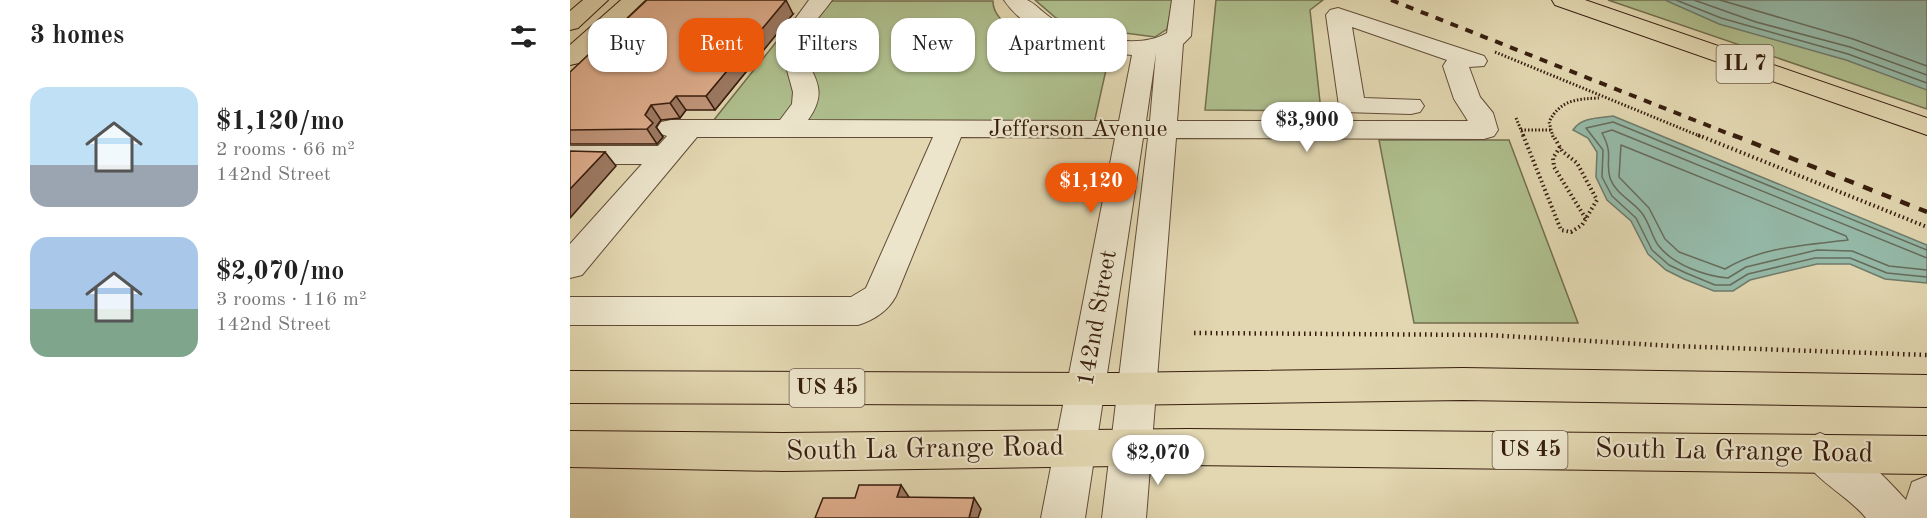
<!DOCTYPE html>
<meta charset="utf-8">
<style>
:root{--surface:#fff;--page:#f2f2f2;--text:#222;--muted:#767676;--accent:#ea580c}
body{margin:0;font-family:"Old Standard TT",serif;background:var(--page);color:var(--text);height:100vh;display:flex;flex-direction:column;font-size:22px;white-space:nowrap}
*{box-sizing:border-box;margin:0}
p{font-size:20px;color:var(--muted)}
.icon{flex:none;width:33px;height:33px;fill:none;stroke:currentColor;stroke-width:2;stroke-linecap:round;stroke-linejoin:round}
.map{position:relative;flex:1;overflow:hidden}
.side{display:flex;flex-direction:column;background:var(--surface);width:570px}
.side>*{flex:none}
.banner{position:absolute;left:18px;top:18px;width:570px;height:54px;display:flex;gap:12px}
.price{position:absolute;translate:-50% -51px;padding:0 14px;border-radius:21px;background:#fff;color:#222;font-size:20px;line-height:39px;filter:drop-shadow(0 2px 3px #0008)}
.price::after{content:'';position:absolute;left:50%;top:36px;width:18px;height:14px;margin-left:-9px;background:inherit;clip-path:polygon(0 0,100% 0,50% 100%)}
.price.active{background:var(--accent);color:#fff}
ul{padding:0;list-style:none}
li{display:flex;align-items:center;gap:18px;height:150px;padding:0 30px}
li span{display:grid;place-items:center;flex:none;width:168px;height:120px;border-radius:18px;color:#555}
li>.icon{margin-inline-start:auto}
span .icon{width:72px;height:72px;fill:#fffc;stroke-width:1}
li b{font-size:26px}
h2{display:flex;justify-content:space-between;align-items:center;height:72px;padding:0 30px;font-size:26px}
.tag{padding:0 21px;border-radius:18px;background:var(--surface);box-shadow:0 2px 4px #0004;font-size:21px;line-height:54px}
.tag.active{background:var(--accent);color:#fff}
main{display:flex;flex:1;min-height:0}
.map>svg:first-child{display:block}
.green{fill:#afbf8e;stroke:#736e4e;stroke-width:1.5}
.water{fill:#95baa9;stroke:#6f7b6b;stroke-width:1.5}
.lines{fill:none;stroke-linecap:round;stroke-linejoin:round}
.shore{stroke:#666c5c;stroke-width:1.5}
.minor-casing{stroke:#624c37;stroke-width:2}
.major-casing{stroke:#371d0e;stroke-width:2}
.highway-casing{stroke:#371d0e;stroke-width:2}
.path-far2{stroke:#371d0e;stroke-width:3;stroke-dasharray:1.5 2;stroke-linecap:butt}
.path-far1{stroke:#371d0e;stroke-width:4;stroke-dasharray:1.5 3;stroke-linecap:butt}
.path{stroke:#371d0e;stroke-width:4.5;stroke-dasharray:1.5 4;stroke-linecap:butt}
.minor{fill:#ece5cc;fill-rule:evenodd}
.major{fill:#e2d7b1;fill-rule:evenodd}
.highway{fill:#e2d7b1;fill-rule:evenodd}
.rail-far1{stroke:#371d0e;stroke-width:4;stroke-dasharray:8 8;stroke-linecap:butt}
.rail{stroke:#371d0e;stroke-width:4.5;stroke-dasharray:10 10;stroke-linecap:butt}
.wall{fill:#c2977c;stroke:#371d0e;stroke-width:1.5}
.shaded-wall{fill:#9e7b65;stroke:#371d0e;stroke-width:1.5}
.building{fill:#e1b090;stroke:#371d0e;stroke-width:1.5}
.labels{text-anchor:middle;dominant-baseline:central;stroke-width:4.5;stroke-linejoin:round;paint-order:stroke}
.shield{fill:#ece5cc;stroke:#6d5947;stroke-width:1.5}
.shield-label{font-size:22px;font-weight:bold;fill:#371d0e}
.street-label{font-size:24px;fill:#371d0e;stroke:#ece5cc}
.near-street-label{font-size:28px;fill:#371d0e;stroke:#ece5cc}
</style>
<main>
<section class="side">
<h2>3 homes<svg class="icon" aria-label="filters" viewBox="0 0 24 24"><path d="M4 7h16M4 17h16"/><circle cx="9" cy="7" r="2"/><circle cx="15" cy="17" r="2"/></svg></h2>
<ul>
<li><span style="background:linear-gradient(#bfe0f5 65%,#9aa5b1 0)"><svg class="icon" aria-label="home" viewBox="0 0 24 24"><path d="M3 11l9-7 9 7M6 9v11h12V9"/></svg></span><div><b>$1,120/mo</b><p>2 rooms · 66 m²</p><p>142nd Street</p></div></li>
<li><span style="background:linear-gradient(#a9c7e8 60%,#7fa58c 0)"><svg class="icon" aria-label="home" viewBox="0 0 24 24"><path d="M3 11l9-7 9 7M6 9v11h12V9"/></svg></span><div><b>$2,070/mo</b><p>3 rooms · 116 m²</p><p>142nd Street</p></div></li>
</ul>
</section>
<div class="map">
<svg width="1357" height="518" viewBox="0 0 1357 518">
<rect width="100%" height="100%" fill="#e2d7b1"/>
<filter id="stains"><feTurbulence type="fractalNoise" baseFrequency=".00333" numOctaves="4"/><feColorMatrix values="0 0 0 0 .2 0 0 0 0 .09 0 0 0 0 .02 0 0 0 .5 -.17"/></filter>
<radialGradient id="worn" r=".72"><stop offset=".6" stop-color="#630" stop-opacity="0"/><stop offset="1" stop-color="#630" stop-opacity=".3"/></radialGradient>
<g class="green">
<path d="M465,0H603L597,29L585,37L517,28L486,18Z"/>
<path d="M646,0H753L740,10L751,111L635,110Z"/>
<path d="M1038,0H1357V109Z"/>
<path d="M239,1H423C422,37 512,55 538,61L523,128L139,126Z"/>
<path d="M809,140H939L1008,323H844Z"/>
</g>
<g class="water">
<path d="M1095,0H1357V90L1276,60L1149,24Z"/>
<path d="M1043,116L1357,245V283L1315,279L1280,264H1247L1180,280L1163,291H1144L1114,279L1096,270L1078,254L1061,221L1037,200L1026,177L1027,152L1018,138L1003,130C1011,117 1029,118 1043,116Z"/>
</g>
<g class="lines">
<g class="shore">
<path d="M1106,0L1151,18L1278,54L1357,83"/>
<path d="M1124,0L1186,22L1280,47L1357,75"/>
<path d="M1150,0L1283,39L1357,66"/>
<path d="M1051,145L1276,236L1278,240C1236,245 1191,247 1155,269L1109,252L1095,239L1079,208L1049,177Z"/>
<path d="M1357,250L1043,122L1016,128L1033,150L1032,177L1042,196L1066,218L1082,250L1099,265L1116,273L1145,285H1160L1178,274L1245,258H1280L1317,273L1357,277"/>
<path d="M1357,258L1042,130L1032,133C1044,155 1035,160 1040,178C1045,193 1061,200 1071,212C1079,221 1081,235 1088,245C1103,265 1135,276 1158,278L1176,267L1247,250L1282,251L1319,266L1357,270"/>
</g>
<defs>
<g id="minor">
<path d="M239,0H262C255,11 239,26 236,39C229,71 266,81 238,120L549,121L562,55C516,51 461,40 434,0C440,0 452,0 457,0C466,4 475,15 484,20C514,36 566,51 597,33L602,0H624L621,36L613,44L607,121H898L884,99L873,66L877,60L782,27L794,98L850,100L854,106L850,112L841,114L773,112L769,106L756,15L760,10L768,8L914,56L917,61L914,66L899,67L910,97L923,113L928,130L924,136L914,139L606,138L576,518H532L578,138H573L515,518H471L545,138L391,137L326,296C318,311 304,320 288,325H0V297H281L296,288L363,137H127L12,275L0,278V244L72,164H0V146H88L97,136L91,134L87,128L91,122L101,120H210L222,104L223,92L211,48L212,37ZM586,53L580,121H576Z"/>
<path d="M1250,433C1284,446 1312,473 1336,500L1342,482L1357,476V518H1296C1277,494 1242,480 1230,452L1236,439Z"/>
</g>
<g id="major">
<path d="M13,0H38L8,28L0,30V11Z"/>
<path d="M51,0H75L9,63L0,65V45Z"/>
<path d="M982,0H1015L1357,118V135L985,5Z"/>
</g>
<g id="highway">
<path d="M893,368L1357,375V407L893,400L546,405L0,403V371L546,373Z"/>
<path d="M618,429L1357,436V474L618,465L213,471L0,467V431L213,433Z"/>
</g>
</defs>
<use href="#minor" class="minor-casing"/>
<use href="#major" class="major-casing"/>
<use href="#highway" class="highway-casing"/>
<g class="path-far2">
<path d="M925,52L1132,137"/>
<path d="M946,118L954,137"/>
<path d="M951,130H981"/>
<path d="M983,137L979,122C990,100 1006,99 1029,98"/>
</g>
<g class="path-far1">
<path d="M953,135L991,230L1001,232L1012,225L1027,200L1007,163L992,151L983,135"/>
<path d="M1128,135L1357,227"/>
<path d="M990,147L983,158L984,167L1016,219"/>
</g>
<path class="path" d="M624,333L918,335L1104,346L1357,355"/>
<use href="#minor" class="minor"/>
<use href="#major" class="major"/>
<use href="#highway" class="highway"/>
<path class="rail-far1" d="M821,0L1167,137"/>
<path class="rail" d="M1163,135L1357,212"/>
</g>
<path class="wall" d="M223,14L145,110H116L110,118L91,120L86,127L93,137L87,144H0V72Z"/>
<g class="shaded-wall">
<path d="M216,0L223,14L145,110L136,96Z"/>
<path d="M106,96L116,110L110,118L100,103Z"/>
<path d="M81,105L91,120L86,127L93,137L87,144L77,129L75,115Z"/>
<path d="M35,152L46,166L0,218V189Z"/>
<path d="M331,485L339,497L335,508L327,497Z"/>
<path d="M404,498L411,509L408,518H399Z"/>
</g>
<g class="building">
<path d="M77,0H216L136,96H106L100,103L81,105L75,115L83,123L77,129L0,130V72Z"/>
<path d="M0,151L35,152L0,189Z"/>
<path d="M289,485H331L327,497L404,498L399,518H245L253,498H285Z"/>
</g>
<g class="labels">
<g class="shield">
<rect x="1146.5" y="45" width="57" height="38" rx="4.5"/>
<rect x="219.5" y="369" width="75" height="38" rx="4.5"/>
<rect x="922.5" y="431" width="75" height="38" rx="4.5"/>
</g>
<g class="shield-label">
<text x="1175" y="64">IL 7</text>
<text x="257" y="388">US 45</text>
<text x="960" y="450">US 45</text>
</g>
<g class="street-label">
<text x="508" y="130">Jefferson Avenue</text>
<text transform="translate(528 318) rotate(-80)">142nd Street</text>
</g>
<g class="near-street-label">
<text transform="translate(355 450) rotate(-1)">South La Grange Road</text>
<text transform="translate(1164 452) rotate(1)">South La Grange Road</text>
</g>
</g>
<rect width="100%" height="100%" filter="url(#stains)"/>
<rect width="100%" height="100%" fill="url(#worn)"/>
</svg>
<b class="price" style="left:737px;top:153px">$3,900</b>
<b class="price active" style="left:521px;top:214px">$1,120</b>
<b class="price" style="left:588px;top:486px">$2,070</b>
<div class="banner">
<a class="tag">Buy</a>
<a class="tag active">Rent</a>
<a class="tag">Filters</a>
<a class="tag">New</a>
<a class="tag">Apartment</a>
</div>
</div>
</main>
